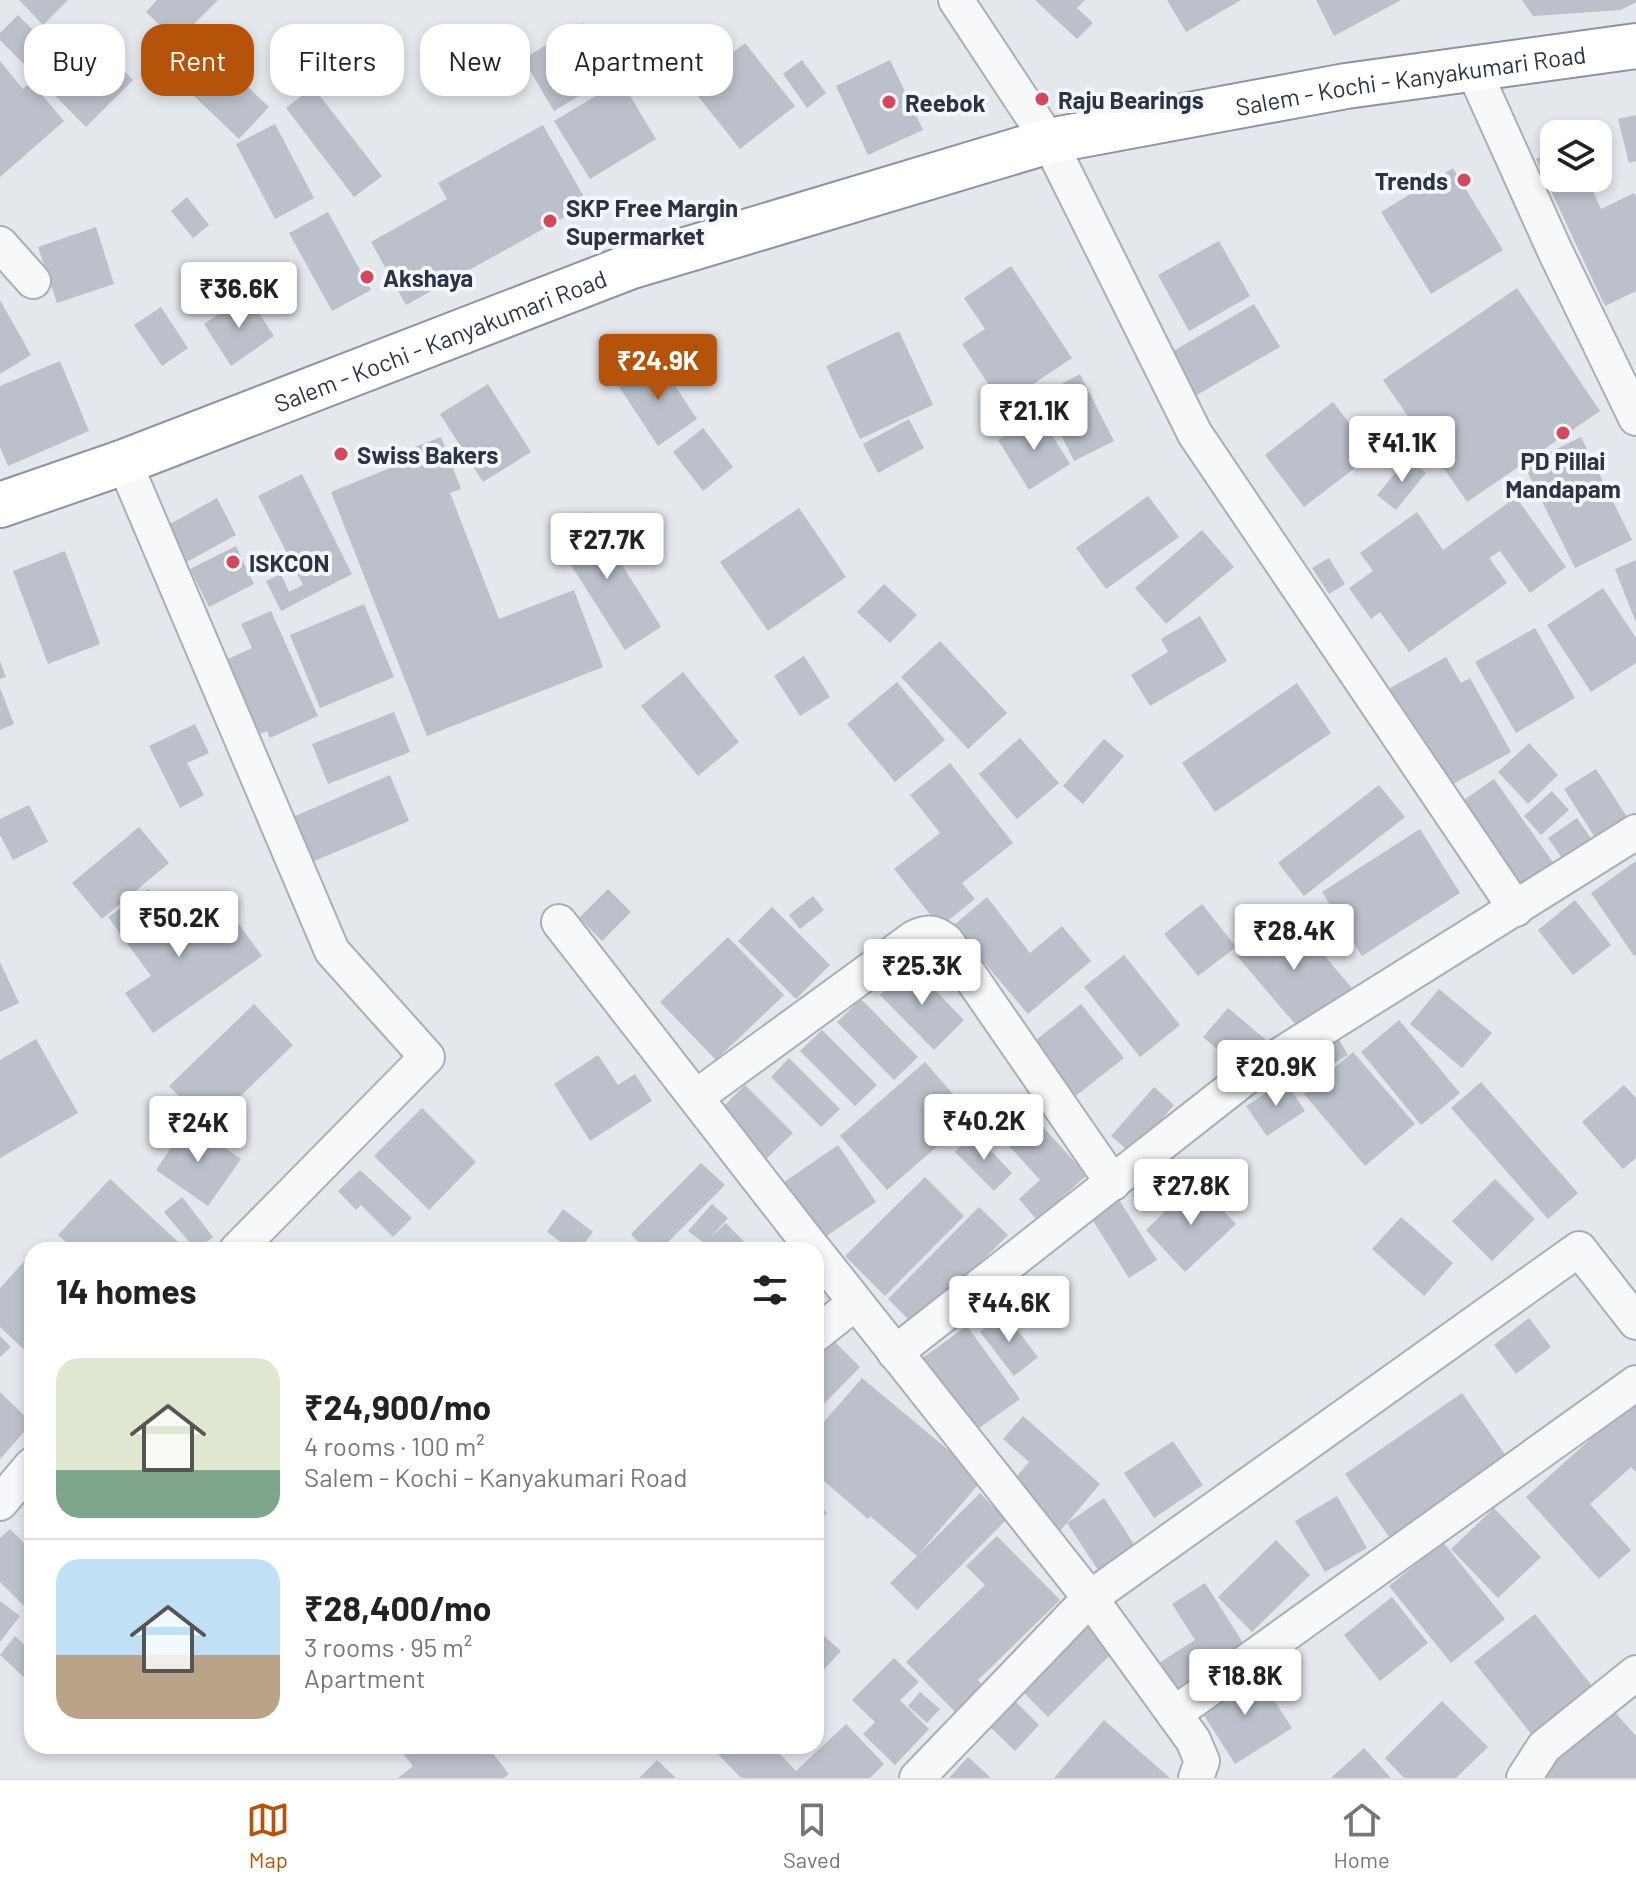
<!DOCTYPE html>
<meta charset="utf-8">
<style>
:root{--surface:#fff;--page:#f6f6f6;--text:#222;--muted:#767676;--line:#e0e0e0;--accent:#b45309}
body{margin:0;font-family:Barlow,sans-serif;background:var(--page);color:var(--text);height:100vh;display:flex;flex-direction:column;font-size:30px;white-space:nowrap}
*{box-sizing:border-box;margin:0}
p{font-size:26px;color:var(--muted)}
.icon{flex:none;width:44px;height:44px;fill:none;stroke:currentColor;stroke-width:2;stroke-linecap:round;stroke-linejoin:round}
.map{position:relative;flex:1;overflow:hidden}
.side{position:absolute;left:24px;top:1242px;width:800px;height:512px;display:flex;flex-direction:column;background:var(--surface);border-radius:24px;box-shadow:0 4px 12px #0003}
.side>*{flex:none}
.top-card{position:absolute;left:24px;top:24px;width:800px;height:72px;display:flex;gap:16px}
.tools{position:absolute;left:1540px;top:120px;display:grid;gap:16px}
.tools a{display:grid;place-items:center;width:72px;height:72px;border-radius:16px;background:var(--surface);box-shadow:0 4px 12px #0003;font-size:40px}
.price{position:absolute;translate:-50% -68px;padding:0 18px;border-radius:8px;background:#fff;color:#222;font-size:26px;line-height:52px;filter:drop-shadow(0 2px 4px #0008)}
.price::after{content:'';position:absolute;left:50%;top:48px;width:24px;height:18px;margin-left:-12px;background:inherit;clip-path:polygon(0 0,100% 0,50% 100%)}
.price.selected{background:var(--accent);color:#fff}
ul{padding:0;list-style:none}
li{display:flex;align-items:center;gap:24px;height:200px;padding:0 32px}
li+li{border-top:2px solid var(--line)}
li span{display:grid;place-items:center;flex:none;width:224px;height:160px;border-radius:24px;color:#555}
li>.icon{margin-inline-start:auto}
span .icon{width:96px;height:96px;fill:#fffc;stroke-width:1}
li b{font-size:34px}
h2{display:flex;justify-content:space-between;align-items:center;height:96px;padding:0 32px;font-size:34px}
.chip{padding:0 28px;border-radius:24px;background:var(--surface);box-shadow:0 4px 12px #0003;font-size:28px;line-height:72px}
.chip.selected{background:var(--accent);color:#fff}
.dock{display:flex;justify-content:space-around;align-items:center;height:112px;border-top:2px solid var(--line);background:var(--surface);font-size:22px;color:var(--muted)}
.dock a{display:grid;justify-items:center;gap:4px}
.dock .selected{color:var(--accent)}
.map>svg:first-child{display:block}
.building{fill:#bbc0ca}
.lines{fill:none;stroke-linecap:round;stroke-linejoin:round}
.minor-casing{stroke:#a9aeb7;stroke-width:38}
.trunk-casing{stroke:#8b94a3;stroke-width:48}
.minor{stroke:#f7f8fa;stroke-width:34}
.trunk{stroke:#fff;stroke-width:44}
.poi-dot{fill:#d1495b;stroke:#f4f6f9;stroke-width:3}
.labels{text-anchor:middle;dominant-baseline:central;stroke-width:8;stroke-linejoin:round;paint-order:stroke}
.street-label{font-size:24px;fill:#2b3445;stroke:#f4f6f9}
.poi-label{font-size:24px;font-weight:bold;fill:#2b3445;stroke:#f4f6f9;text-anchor:start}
</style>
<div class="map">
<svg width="1636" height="1778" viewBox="0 0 1636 1778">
<rect width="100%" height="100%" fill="#e4e7ec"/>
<g class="building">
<path d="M19,0H68L43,25Z"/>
<path d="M157,0H218L188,30L269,107L239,139L147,51L166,31L146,12Z"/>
<path d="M1035,0H1085L1077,8L1093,23L1077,39Z"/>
<path d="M1167,0H1241L1186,32Z"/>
<path d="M1316,0H1401L1334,36Z"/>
<path d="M1522,0H1636V2L1621,10L1533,16Z"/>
<path d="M18,15L71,68L97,43L133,80L86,127L0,40V33Z"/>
<path d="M583,23L614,75L554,111L523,59Z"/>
<path d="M745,43L795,106L740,149L690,86Z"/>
<path d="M802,60L826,93L807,108L783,74Z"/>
<path d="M890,60L923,130L868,155L836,86Z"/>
<path d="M0,61L23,89L31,82L64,121L0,177Z"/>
<path d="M621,81L656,139L590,179L554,121Z"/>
<path d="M313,87L382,176L354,197L286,108Z"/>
<path d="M1045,91L1048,105L1039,107L1035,94Z"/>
<path d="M1636,115V161L1629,163L1618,119Z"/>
<path d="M275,124L314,198L275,219L236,144Z"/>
<path d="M543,125L588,204L406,305L371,242L447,199L438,183Z"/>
<path d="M1554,150V178H1587L1601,209L1634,193L1636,197V291L1605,306L1536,159Z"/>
<path d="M1453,168L1503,250L1431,294L1381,212Z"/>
<path d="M187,197L209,225L193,238L171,211Z"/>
<path d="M328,212L371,290L332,311L289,233Z"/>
<path d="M96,227L114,284L57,303L38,247Z"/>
<path d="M1219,241L1250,296L1189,331L1158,275Z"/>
<path d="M1011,266L1072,358L1002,405L962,344L985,329L964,298Z"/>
<path d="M1517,288L1600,411L1467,502L1383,380Z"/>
<path d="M247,295L274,336L231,366L204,324Z"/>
<path d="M0,300L31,355L0,374Z"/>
<path d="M1254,304L1280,347L1195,396L1170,353Z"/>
<path d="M161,307L188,348L162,366L134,325Z"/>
<path d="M899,331L933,405L860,439L826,366Z"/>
<path d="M657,359L697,419L658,446L618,385Z"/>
<path d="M60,361L89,431L8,466L0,447V386Z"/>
<path d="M1080,374L1114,441L1074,461L1041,395Z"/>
<path d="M488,384L531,452L483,482L440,414Z"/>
<path d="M1333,402L1373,454L1304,507L1265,455Z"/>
<path d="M1039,414L1070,464L1029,490L998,440Z"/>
<path d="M909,419L924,448L878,473L863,444Z"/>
<path d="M703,428L733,467L703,491L673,452Z"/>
<path d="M441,437L461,489L450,493L499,619L574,590L603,667L427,736L331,492L407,461L404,451Z"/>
<path d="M1581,437L1632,540L1575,568L1524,465Z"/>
<path d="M1408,458L1426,473L1396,510L1377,495Z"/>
<path d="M302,474L352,574L281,611L266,581L281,574L289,592L303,585L258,496Z"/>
<path d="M1148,496L1179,537L1106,589L1076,548Z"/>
<path d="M1516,497L1566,567L1530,593L1500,551L1489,558L1507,583L1409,652L1380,612L1371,619L1349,588L1373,571L1360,553L1417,512L1443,550Z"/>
<path d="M217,498L236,535L181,565L161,529Z"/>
<path d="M799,508L846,577L768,631L720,562Z"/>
<path d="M589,512L661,627L625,650L552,535Z"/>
<path d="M1202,530L1234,567L1166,624L1135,588Z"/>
<path d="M236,546L254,584L209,607L190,569Z"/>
<path d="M65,551L100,644L48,664L13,571Z"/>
<path d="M1329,558L1345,584L1329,594L1312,568Z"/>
<path d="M1636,560V623L1615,569Z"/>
<path d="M884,584L917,615L890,643L857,612Z"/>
<path d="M1603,588L1636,638V663L1591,692L1547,625Z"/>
<path d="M364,604L394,677L320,708L290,635Z"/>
<path d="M271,611L318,716L270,738L267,731L253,737L219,663L252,648L241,624Z"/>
<path d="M1200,616L1227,661L1150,706L1131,675L1168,652L1161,639Z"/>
<path d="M1535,628L1575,698L1516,733L1475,662Z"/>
<path d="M940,641L1007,713L968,749L901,677Z"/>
<path d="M804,656L830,697L800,716L774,676Z"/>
<path d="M1446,657L1461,683L1470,678L1511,752L1444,789L1390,688Z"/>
<path d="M0,661L6,677L0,679Z"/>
<path d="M683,672L739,742L698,776L641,706Z"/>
<path d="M897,682L945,740L895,782L847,724Z"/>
<path d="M1297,683L1331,733L1215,812L1182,763Z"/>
<path d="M0,688L14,724L0,730Z"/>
<path d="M394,712L410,752L328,784L312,744Z"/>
<path d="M195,724L209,753L187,763L204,795L180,808L149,746Z"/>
<path d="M1020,738L1059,783L1017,819L979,774Z"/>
<path d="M1104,739L1124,756L1083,804L1063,786Z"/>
<path d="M1529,743L1558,775L1528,804L1498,772Z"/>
<path d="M950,763L1013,843L962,883L975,899L940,927L894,869L940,833L910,795Z"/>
<path d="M1596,769L1627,817L1596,839L1564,789Z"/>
<path d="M390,775L409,821L312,862L293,817Z"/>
<path d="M1494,779L1555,865L1515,893L1454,807Z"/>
<path d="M1379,785L1405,817L1304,896L1278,863Z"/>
<path d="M1552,791L1569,810L1541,835L1524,816Z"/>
<path d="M29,805L48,842L13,860L0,835V819Z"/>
<path d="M1577,818L1595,844L1566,864L1548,838Z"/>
<path d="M139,827L169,863L102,919L72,883Z"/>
<path d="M1420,829L1460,893L1362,956L1322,892Z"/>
<path d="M1636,861V954L1634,956L1591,893Z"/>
<path d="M148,889L186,943L230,912L262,956L153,1033L125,993L151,976L108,917Z"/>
<path d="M608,889L631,912L602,941L579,918Z"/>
<path d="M813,896L824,910L800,929L789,915Z"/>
<path d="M987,897L1030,953L1062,926L1091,961L1028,1014L953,926Z"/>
<path d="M1575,900L1611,945L1573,975L1538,930Z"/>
<path d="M1202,904L1236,947L1198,976L1164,934Z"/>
<path d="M772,907L830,965L796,999L738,941Z"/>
<path d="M1288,913L1352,988L1301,1031L1237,956Z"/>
<path d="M728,937L784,995L716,1060L660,1002Z"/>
<path d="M1124,955L1180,1025L1140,1057L1084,987Z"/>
<path d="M0,962L19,1003L0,1012Z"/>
<path d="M911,965L964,1020L934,1050L880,995Z"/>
<path d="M1439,989L1492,1033L1462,1068L1410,1024Z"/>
<path d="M861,999L918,1057L894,1080L837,1022Z"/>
<path d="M254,1004L293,1045L209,1127L169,1086Z"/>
<path d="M1081,1004L1124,1058L1068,1102L1026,1048Z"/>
<path d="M1228,1008L1265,1039L1240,1069L1203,1037Z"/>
<path d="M1399,1020L1460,1093L1421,1125L1361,1052Z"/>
<path d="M822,1030L877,1085L855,1106L800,1051Z"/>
<path d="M1333,1030L1348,1055L1302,1082L1288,1057Z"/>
<path d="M36,1039L78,1113L0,1158V1060Z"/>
<path d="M1353,1052L1415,1124L1365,1166L1304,1094Z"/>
<path d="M598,1055L618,1085L635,1074L652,1101L590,1141L554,1084Z"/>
<path d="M789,1058L840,1109L821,1127L771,1077Z"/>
<path d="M925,1062L972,1116L887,1190L840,1136Z"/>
<path d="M1285,1081L1305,1111L1267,1136L1246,1106Z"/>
<path d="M1481,1082L1578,1193L1548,1219L1451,1108Z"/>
<path d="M745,1085L793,1133L764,1161L717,1113Z"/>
<path d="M1624,1085L1636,1098V1158L1623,1169L1582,1122Z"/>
<path d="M1154,1087L1174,1105L1132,1154L1111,1136Z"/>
<path d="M422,1108L476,1162L429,1210L374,1156Z"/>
<path d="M1028,1111L1087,1175L1037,1220L1019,1199L1040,1180L1000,1136Z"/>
<path d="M188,1122L241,1159L208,1206L156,1170Z"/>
<path d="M974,1133L1012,1173L994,1191L955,1152Z"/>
<path d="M838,1145L876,1202L815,1244L777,1187Z"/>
<path d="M701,1163L725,1185L660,1250H646L631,1234Z"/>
<path d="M360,1170L412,1218L393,1237L361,1205L356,1210L338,1191Z"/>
<path d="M925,1177L964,1216L885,1296L845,1256Z"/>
<path d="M110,1179L187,1250H75L58,1235Z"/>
<path d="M1495,1179L1535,1219L1492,1261L1452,1221Z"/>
<path d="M1196,1181L1236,1224L1185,1272L1146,1230Z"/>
<path d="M1116,1195L1157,1260L1129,1278L1088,1213Z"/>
<path d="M182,1197L213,1237L196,1250L164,1212Z"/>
<path d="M712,1204L728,1218L710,1238L726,1223L752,1250H699L705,1244L688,1231Z"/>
<path d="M979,1207L1008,1235L916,1327L888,1299Z"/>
<path d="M563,1209L593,1232L579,1250H572L547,1232Z"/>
<path d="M1401,1217L1453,1263L1424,1296L1372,1249Z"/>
<path d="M32,1253V1357L0,1327V1288Z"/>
<path d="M1004,1313L1038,1357L1014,1376L980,1332Z"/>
<path d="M1529,1318L1551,1347L1516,1374L1494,1345Z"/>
<path d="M967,1326L1020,1399L969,1435L917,1362Z"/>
<path d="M828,1335L860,1367L818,1410L816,1408V1348Z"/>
<path d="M0,1336L11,1347L0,1357Z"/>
<path d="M862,1378L983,1479L917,1556L870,1516L868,1519L816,1474V1431Z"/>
<path d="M0,1392L32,1423L0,1459Z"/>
<path d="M1462,1393L1511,1463L1394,1544L1345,1474Z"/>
<path d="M1636,1398V1472L1631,1467L1590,1504L1631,1550L1599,1579L1526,1497Z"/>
<path d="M1023,1416L1100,1484L1067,1523L1104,1498L1141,1555L1104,1579L1067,1523L1057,1534L1006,1489L1029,1462L1003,1439Z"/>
<path d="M1173,1441L1203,1485L1154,1518L1124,1473Z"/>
<path d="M980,1493L1006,1520L917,1610L890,1583Z"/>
<path d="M1337,1496L1367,1548L1325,1572L1295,1521Z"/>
<path d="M816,1502L827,1513L816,1523Z"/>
<path d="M1494,1508L1541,1557L1498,1598L1451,1549Z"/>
<path d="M10,1529L32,1551V1614L0,1582V1538Z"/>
<path d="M997,1536L1060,1600L978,1680L985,1688L958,1715L906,1662L985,1585L966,1566Z"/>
<path d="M1276,1540L1310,1575L1252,1632L1218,1597Z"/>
<path d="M1443,1542L1505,1619L1451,1663L1389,1586Z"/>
<path d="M1205,1583L1247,1649L1173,1696L1154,1666L1195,1640L1172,1604Z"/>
<path d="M1392,1597L1428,1643L1380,1681L1344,1635Z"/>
<path d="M0,1601L20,1616L0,1642Z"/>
<path d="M1535,1614L1596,1691L1536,1740L1474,1662Z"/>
<path d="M1087,1626L1113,1652L1048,1717L1023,1692Z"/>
<path d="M816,1629L841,1651L816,1678Z"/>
<path d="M15,1636L32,1652V1671L25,1678L0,1655Z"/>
<path d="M894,1658L919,1682L900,1700L929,1729L895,1765L863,1734L875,1722L852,1700Z"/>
<path d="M1255,1670L1292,1728L1235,1764L1198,1706Z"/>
<path d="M920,1692L940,1709L927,1723L908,1706Z"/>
<path d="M1013,1699L1039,1725L1015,1751L988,1725Z"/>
<path d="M1442,1701L1488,1747L1456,1778H1404L1385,1758Z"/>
<path d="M1611,1708L1636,1736V1778H1544L1539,1773Z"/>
<path d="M1104,1720L1170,1778H1054Z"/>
<path d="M846,1724L884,1764L870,1778H741L710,1746H772L796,1771Z"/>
<path d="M397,1746H487L509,1774L504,1778H398L413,1766Z"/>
<path d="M1364,1748L1391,1778H1331Z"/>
<path d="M968,1757L991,1778H949Z"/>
<path d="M657,1760L676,1778H639Z"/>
</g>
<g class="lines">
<defs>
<g id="minor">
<path d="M956,0L1049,141L1195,434L1516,909"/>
<path d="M1473,69L1555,251L1636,418"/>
<path d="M0,244L33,281"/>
<path d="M124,462L332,951L427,1057L237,1250"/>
<path d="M559,922L814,1250"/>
<path d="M696,1097L914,938C927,931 934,932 946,941L1113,1183"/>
<path d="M816,1252L1090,1598L1193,1740L1202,1761L1196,1778"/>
<path d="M816,1334L855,1303"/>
<path d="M895,1353L1250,1074L1636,832"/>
<path d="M0,1503L32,1465"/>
<path d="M1174,1714L1636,1383"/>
<path d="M917,1778L1090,1598L1579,1249L1636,1322"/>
<path d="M1524,1778L1544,1747L1636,1673"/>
</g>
<g id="trunk">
<path id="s1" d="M0,505L124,462L629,267L1049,141L1346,86L1636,46"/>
</g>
</defs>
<use href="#minor" class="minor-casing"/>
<use href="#trunk" class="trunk-casing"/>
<use href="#minor" class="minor"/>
<use href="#trunk" class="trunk"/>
</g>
<g class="poi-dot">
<circle cx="1042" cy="99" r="8"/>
<circle cx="889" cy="102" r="8"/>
<circle cx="1464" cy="180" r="8"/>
<circle cx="550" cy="221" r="8"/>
<circle cx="367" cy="277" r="8"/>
<circle cx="1563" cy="433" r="8"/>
<circle cx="341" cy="454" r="8"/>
<circle cx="233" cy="562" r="8"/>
</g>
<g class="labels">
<g class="street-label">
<text stroke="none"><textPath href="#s1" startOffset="1478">Salem - Kochi - Kanyakumari Road</textPath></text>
<text stroke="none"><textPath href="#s1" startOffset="470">Salem - Kochi - Kanyakumari Road</textPath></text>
</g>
<g class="poi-label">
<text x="1058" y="99">Raju Bearings</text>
<text x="905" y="102">Reebok</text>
<text x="1448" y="180" text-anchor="end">Trends</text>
<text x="566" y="207">SKP Free Margin<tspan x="566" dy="28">Supermarket</tspan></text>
<text x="383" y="277">Akshaya</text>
<text x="357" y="454">Swiss Bakers</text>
<text x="1563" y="460" text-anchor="middle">PD Pillai<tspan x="1563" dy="28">Mandapam</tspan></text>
<text x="249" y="562">ISKCON</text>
</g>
</g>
</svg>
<div class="tools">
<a><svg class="icon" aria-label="layers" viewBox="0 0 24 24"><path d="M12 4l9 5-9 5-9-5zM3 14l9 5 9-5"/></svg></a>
</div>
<b class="price" style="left:239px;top:330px">₹36.6K</b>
<b class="price selected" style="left:658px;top:402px">₹24.9K</b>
<b class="price" style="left:1034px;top:452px">₹21.1K</b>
<b class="price" style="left:1402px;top:484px">₹41.1K</b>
<b class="price" style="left:607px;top:581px">₹27.7K</b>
<b class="price" style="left:179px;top:959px">₹50.2K</b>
<b class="price" style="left:1294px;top:972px">₹28.4K</b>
<b class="price" style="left:922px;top:1007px">₹25.3K</b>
<b class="price" style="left:1276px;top:1108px">₹20.9K</b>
<b class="price" style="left:984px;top:1162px">₹40.2K</b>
<b class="price" style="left:198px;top:1164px">₹24K</b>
<b class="price" style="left:1191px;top:1227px">₹27.8K</b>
<b class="price" style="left:1009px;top:1344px">₹44.6K</b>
<b class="price" style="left:1245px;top:1717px">₹18.8K</b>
<div class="top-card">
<a class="chip">Buy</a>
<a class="chip selected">Rent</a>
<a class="chip">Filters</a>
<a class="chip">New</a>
<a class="chip">Apartment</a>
</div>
<section class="side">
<h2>14 homes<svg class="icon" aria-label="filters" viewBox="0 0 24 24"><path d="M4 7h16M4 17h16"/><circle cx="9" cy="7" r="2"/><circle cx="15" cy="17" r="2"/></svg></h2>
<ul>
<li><span style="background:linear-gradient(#dfe7d0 70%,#7fa58c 0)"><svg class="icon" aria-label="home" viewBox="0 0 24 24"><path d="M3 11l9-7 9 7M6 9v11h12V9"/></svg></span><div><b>₹24,900/mo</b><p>4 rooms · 100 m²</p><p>Salem - Kochi - Kanyakumari Road</p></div></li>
<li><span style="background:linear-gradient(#bfe0f5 60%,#b9a48a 0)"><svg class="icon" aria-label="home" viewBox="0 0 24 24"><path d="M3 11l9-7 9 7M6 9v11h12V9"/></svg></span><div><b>₹28,400/mo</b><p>3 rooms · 95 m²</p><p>Apartment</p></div></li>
</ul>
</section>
</div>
<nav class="dock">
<a class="selected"><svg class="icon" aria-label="map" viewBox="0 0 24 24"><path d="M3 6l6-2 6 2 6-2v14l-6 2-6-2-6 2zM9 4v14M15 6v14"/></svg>Map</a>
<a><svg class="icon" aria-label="saved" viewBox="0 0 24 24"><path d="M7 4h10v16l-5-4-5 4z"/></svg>Saved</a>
<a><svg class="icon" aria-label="home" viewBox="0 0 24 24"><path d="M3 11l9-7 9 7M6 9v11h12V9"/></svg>Home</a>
</nav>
